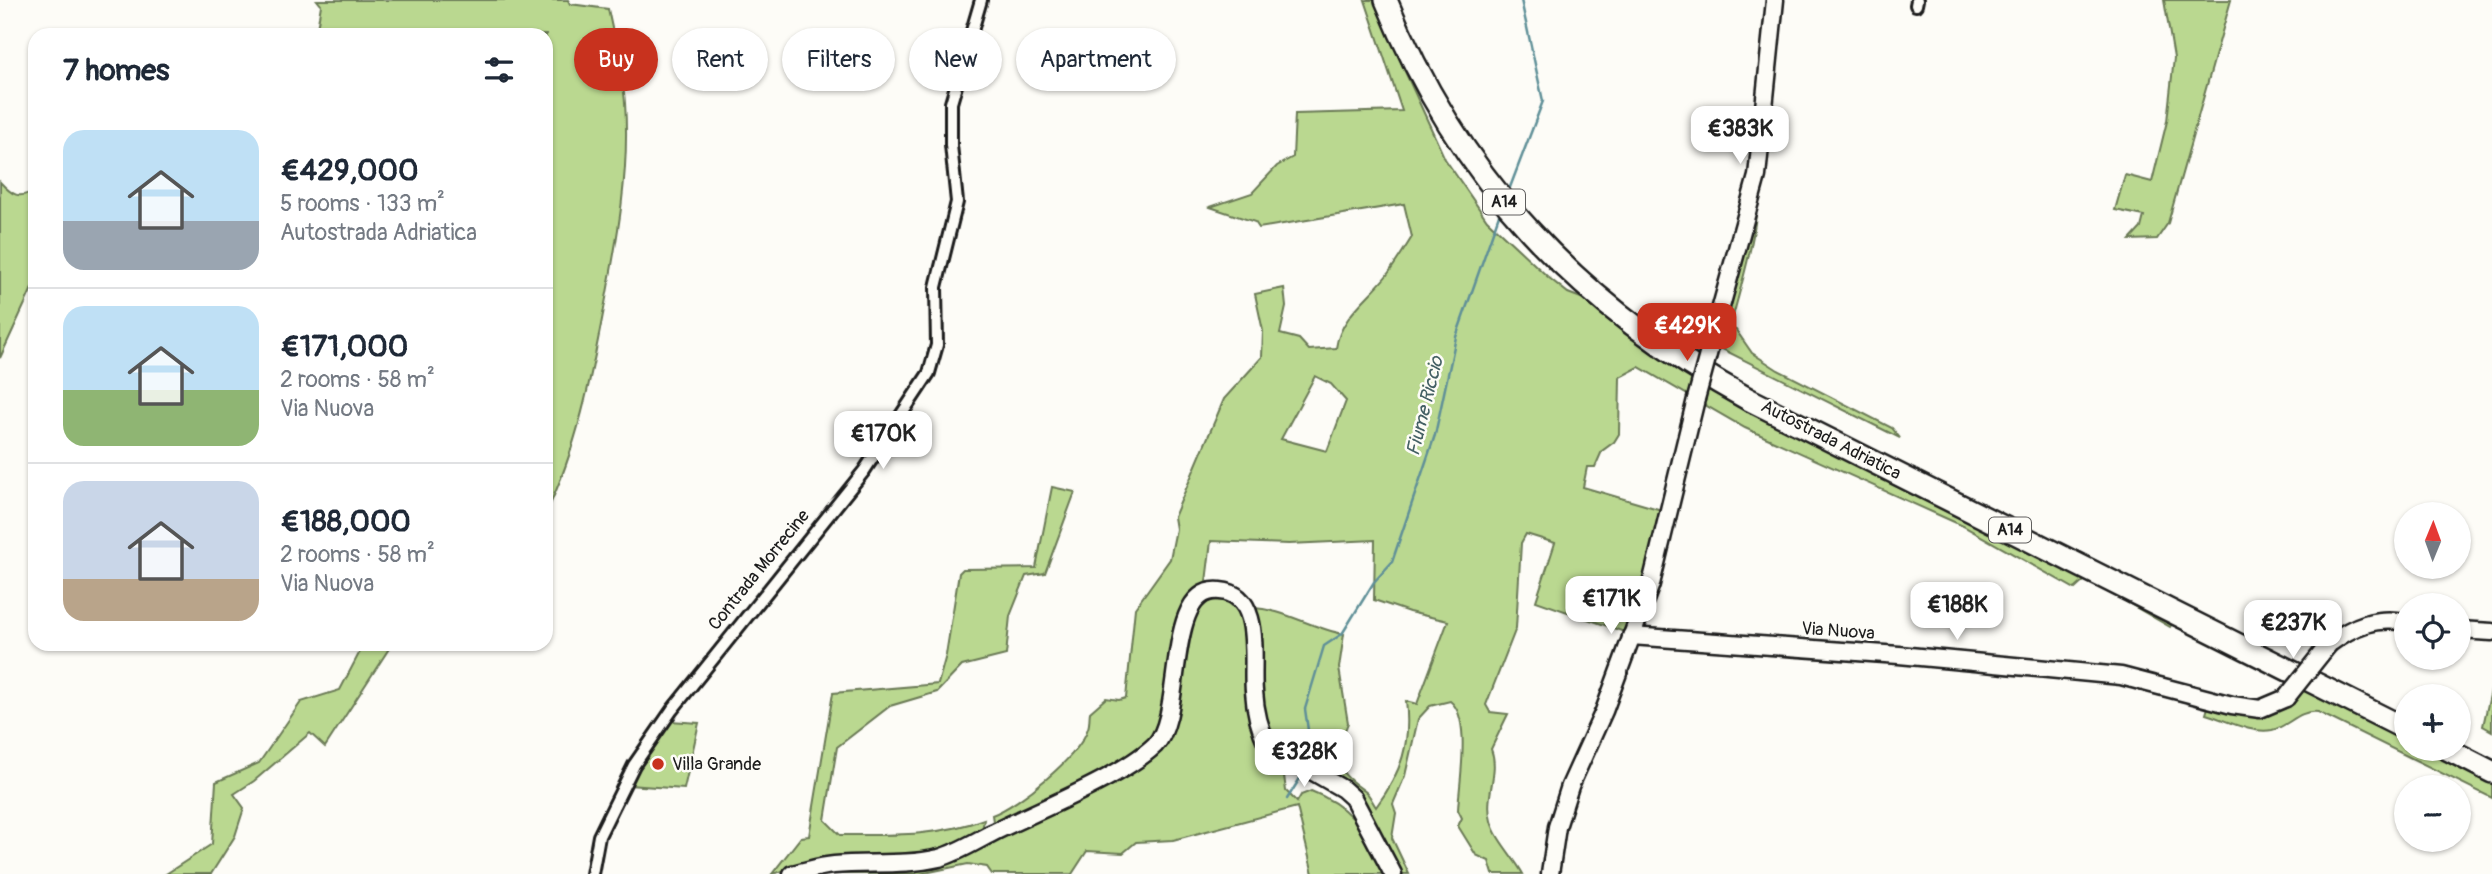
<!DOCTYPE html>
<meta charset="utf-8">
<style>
:root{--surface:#fff;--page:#f6f6f7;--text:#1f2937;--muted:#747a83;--line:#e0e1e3;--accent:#c8321e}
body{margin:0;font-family:Pangolin,sans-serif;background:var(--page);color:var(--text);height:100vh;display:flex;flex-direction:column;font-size:26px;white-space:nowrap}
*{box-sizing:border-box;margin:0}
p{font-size:23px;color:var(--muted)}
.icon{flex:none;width:38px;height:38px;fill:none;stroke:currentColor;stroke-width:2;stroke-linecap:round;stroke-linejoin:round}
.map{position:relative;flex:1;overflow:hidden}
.drawer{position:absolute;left:28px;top:28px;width:525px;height:623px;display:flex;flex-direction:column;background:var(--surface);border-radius:21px;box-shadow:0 2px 5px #0004}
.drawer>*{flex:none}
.hud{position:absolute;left:574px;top:28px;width:665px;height:63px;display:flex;gap:14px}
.needle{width:46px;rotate:1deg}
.fabs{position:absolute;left:2394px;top:502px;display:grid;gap:14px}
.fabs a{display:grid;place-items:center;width:77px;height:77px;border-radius:50%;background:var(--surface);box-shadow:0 2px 5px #0004;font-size:35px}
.price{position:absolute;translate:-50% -60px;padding:0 16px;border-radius:14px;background:#fff;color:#222;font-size:23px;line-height:46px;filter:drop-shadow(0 2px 4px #0008)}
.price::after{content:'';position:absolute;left:50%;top:42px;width:21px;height:16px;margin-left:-10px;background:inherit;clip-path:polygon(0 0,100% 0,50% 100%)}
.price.on{background:var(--accent);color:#fff}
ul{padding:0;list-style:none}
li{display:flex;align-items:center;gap:21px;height:175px;padding:0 35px}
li+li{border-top:2px solid var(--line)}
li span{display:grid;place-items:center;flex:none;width:196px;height:140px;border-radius:21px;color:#555}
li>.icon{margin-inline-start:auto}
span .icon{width:84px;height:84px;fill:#fffc;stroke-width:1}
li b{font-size:30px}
h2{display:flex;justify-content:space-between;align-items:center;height:84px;padding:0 35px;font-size:30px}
.tag{padding:0 24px;border-radius:32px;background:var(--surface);box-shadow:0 2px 5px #0004;font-size:24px;line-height:63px}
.tag.on{background:var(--accent);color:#fff}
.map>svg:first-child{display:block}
.green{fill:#bad890;stroke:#6b7a56;stroke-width:2;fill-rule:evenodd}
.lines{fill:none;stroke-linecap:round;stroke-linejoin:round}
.stream{stroke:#609098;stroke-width:2.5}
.street-casing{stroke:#1c1c1c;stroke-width:16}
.secondary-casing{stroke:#1c1c1c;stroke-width:21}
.highway-casing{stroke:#1c1c1c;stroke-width:26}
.street{stroke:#fdfcf7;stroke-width:10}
.secondary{stroke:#fdfcf7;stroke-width:16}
.highway{stroke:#fdfcf7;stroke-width:21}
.secondary-bridge-casing{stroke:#1c1c1c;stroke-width:21;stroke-linecap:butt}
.secondary-bridge{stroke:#fdfcf7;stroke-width:16}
.poi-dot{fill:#c8321e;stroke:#fdfcf7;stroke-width:2.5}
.labels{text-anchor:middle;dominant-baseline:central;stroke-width:5;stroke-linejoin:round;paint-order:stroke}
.shield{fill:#fdfcf7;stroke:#605f5e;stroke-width:2}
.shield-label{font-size:16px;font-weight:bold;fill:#1c1c1c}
.street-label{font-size:18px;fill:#1c1c1c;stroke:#fdfcf7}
.poi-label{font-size:18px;fill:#1c1c1c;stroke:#fdfcf7;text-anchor:start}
.water-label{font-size:19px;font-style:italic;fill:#446064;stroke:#fdfcf7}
</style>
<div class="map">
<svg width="2492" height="874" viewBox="0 0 2492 874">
<rect width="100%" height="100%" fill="#fdfcf7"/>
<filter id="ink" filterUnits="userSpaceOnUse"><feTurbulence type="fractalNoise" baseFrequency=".0143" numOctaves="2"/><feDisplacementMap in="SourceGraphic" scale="14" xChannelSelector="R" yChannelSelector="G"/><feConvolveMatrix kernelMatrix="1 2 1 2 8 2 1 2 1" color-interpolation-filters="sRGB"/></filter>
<g filter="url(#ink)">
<g class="green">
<path d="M317,0H568L570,4L608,9C614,39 623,72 625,103C630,173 617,240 604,309C591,378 577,449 546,513V35H474L465,32L450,35H316L321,5Z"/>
<path d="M1365,0H1378L1403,67L1445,159L1487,220L1548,277L1568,293L1589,301L1655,355L1732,401L2174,621L2170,627L2095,584L2085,580L2075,589L1963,526L1745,428L1639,367L1620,377L1619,434L1614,442L1602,451L1595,467H1587L1583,487L1665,511L1630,634L1536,601L1555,543L1526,534L1521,543L1516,628L1486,705L1490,712L1508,714L1491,749C1500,772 1484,796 1491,821C1496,840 1514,857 1523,874H1493L1489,861L1476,855L1458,826L1462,818L1458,810C1459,783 1472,718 1450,701L1430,706L1418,719L1405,776L1393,804L1396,813L1392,838L1409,874H1398L1369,813L1286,754L1266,733L1246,601L1197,593L1161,727L1140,755L994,828L992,815C1019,805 1080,756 1088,728C1090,723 1089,717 1090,712L1106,698L1119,700L1126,698L1135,608L1170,559L1176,529L1174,517L1224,399L1262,357L1263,331L1255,294L1284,288L1286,307L1280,334L1299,339L1309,350L1336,348C1340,317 1369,298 1387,275C1396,263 1404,250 1412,237L1404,204L1259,228L1255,222L1210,207L1252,193L1277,166L1293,157L1295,114L1402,111ZM1315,376L1331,384L1346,401L1327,451L1281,439ZM1375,540L1374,600L1409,612L1448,621L1417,704L1406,701C1411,743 1402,772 1376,807C1373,803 1370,796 1367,793C1353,782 1340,775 1335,755L1348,723L1339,668L1344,634C1312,629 1283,608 1250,608C1245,584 1228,582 1206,582L1211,541L1289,544Z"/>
<path d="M2164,0H2231L2168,223L2157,239L2130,240L2141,228L2144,216L2115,210L2125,175L2152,182L2167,121L2174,58Z"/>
<path d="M0,182C12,195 19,200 35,190V282L0,358Z"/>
<path d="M1755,199C1762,219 1736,303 1730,328L1736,330L1752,353L1778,370L1892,428L1900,438L1716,346Z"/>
<path d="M1052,487L1075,492L1045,573L1026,576L1010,616L1006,655L962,666L937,692L890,706L837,747L825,820L840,835C890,835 937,837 984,819L982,832L923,855L798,867L772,874L801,837L809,836L833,693L938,684L946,655L959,573L963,569L1036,568Z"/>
<path d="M1212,600L1227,601L1243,616L1251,697L1282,760L1286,791L1297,802L1301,795L1311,791C1356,808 1365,835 1388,874H1313L1297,807L1173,840L1136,842L1123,853L1087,851L1072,874H992L987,867L968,864L920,874H805L933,863L1151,754L1189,625L1202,603Z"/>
<path d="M364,644H392L325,747L310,733L254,781L234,794L244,808L235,836L211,874H166L212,844L216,782L259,763L301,702L340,690Z"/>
<path d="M2307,683L2406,735V749H2434L2492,779V798L2318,712C2297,710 2290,726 2272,730C2251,734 2226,720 2206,714L2209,704L2267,715Z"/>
<path d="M2492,686V731L2483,726Z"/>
<path d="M670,721L699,723L684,789L629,785Z"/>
</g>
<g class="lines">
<g class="stream">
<path d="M1509,190L1543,101L1521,0"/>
<path d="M1307,762L1310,744L1305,709L1324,646L1342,634L1374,582L1392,562L1435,435L1456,337L1501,209"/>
<path d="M1287,799L1304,772"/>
</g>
<defs>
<g id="street">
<path d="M1916,5L1917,0"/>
<path d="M592,874L599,836L634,765L672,710L864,471L929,373L937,345L936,287L957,202L951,145V103L981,0"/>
</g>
<g id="secondary">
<path d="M1713,336L1757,176L1775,0"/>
<path d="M2459,630L2492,632"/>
<path d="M1631,636L1899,655L2121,676L2232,705L2260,709L2286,698"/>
<path d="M2329,644C2354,625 2375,617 2406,622"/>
<path d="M792,874C806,871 820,866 834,865C868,862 905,866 939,858C957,853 976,841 992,833C1036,811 1122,777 1155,745C1186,714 1163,586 1220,591C1264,594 1251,661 1254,691C1255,709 1260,730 1268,746L1343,789L1353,798L1393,874"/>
<path d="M1550,874L1557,827L1570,786L1604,711L1651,584L1696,399"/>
</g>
<g id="highway">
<path d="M1386,0C1458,179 1580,307 1748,399L2406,729"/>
<path d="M2447,749L2492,772"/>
</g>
</defs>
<use href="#street" class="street-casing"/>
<use href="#secondary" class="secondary-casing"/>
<use href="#highway" class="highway-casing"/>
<use href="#street" class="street"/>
<use href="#secondary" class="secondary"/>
<use href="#highway" class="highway"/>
<defs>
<g id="secondary-bridge">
<path d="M1696,399L1713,336"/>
<path d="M2286,698L2329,644"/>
</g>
</defs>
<use href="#secondary-bridge" class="secondary-bridge-casing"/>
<use href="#secondary-bridge" class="secondary-bridge"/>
</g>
</g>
<circle class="poi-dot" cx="658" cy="764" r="7"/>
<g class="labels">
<g class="shield">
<rect x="1483" y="189.5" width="42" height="25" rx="5"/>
<rect x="1989" y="517.5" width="42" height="25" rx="5"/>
</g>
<g class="shield-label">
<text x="1504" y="202">A14</text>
<text x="2010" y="530">A14</text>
</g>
<g class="street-label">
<text transform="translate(1831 440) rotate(27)">Autostrada Adriatica</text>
<text transform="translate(759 570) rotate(-51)">Contrada Morrecine</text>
<text transform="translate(1838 631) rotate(4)">Via Nuova</text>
</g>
<g class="poi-label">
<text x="672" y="764">Villa Grande</text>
</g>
<g class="water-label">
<text transform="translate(1425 406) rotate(-76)">Fiume Riccio</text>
</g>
</g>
</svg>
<div class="fabs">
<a><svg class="needle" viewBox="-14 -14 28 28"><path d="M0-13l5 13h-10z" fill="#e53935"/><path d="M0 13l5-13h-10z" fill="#747a83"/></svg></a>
<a><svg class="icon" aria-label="locate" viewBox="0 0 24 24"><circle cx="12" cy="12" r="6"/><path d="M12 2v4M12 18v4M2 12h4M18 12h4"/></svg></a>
<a>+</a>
<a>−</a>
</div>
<b class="price" style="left:1740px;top:166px">€383K</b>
<b class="price on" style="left:1687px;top:363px">€429K</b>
<b class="price" style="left:883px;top:471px">€170K</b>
<b class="price" style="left:1611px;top:636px">€171K</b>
<b class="price" style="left:1957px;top:642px">€188K</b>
<b class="price" style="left:2293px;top:660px">€237K</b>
<b class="price" style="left:1304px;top:789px">€328K</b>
<div class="hud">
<a class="tag on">Buy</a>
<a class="tag">Rent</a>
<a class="tag">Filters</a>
<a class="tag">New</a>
<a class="tag">Apartment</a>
</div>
<section class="drawer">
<h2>7 homes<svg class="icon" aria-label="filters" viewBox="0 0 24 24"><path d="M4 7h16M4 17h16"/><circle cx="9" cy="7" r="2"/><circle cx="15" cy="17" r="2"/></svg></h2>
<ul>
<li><span style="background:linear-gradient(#bfe0f5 65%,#9aa5b1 0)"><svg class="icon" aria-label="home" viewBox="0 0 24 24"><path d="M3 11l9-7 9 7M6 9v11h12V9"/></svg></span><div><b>€429,000</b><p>5 rooms · 133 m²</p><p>Autostrada Adriatica</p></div></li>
<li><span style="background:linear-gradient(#bfe0f5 60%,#8fb573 0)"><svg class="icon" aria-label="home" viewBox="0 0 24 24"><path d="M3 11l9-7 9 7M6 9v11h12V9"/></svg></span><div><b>€171,000</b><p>2 rooms · 58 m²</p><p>Via Nuova</p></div></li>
<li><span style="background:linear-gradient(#c9d6e8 70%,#b9a48a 0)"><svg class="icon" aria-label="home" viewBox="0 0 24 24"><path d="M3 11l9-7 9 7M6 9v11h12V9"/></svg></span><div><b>€188,000</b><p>2 rooms · 58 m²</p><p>Via Nuova</p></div></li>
</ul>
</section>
</div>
